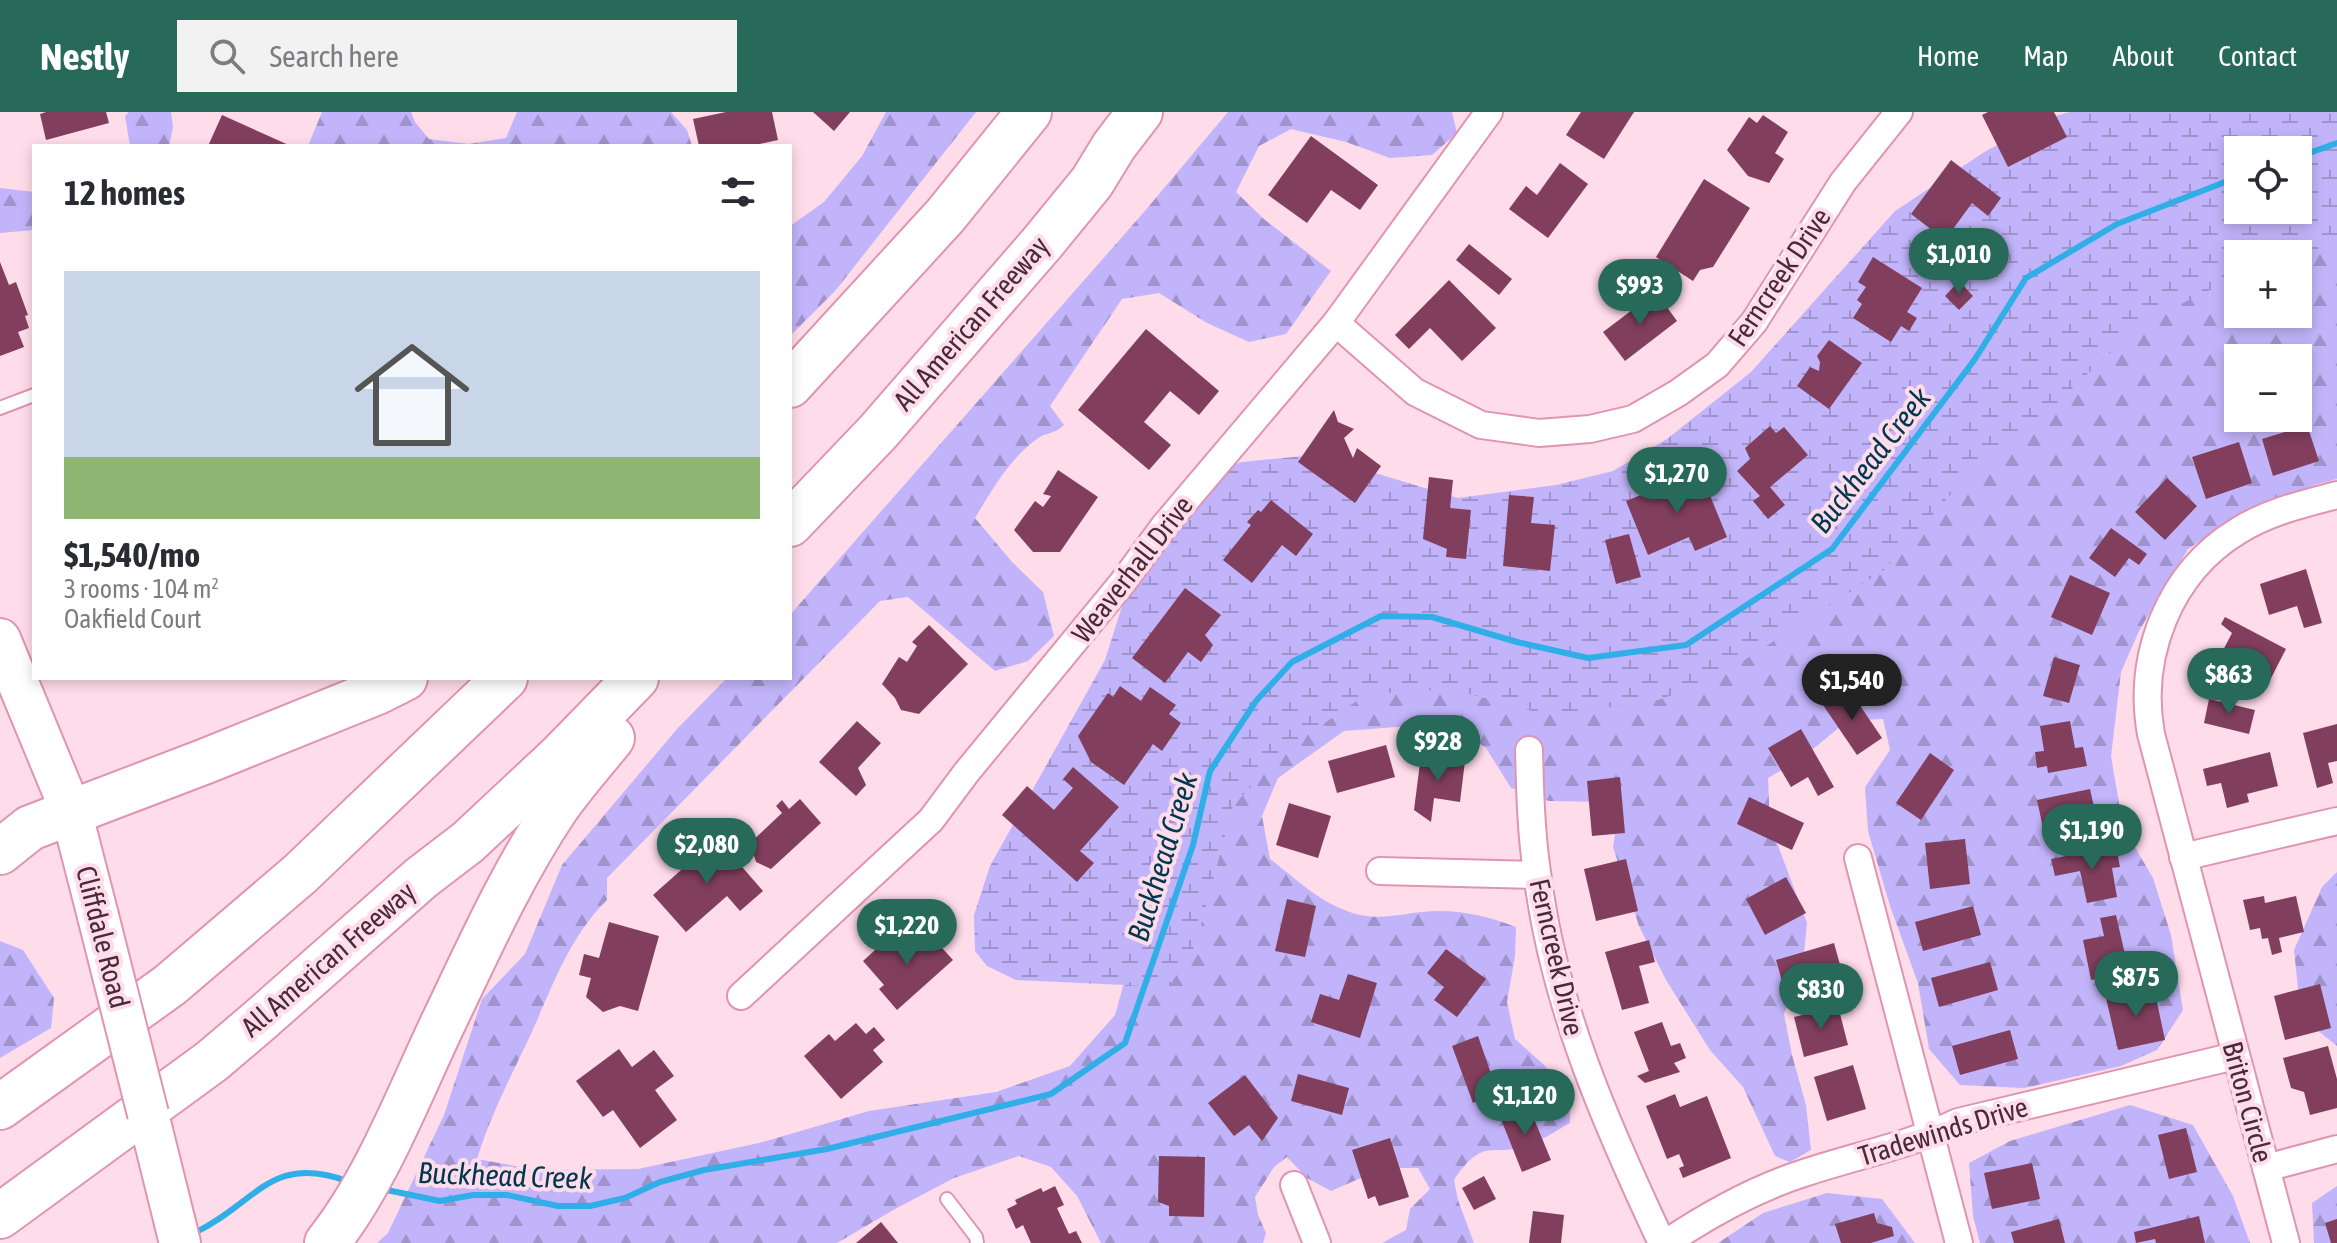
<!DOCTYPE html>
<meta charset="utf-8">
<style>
:root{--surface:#fff;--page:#f2f2f3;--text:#2b2b33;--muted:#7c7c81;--line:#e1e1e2;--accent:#286a59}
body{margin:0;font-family:"Asap Condensed",sans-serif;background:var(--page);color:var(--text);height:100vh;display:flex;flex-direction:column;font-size:30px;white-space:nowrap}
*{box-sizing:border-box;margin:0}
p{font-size:26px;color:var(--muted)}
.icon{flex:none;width:44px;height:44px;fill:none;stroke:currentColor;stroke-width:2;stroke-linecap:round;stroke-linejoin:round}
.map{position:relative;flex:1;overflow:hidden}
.sheet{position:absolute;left:32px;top:32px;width:760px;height:536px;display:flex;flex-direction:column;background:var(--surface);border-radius:0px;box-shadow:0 4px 12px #0003}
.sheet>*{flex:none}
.buttons{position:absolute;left:2224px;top:24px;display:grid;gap:16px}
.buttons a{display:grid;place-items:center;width:88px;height:88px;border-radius:0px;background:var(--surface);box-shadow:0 4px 12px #0003;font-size:40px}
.price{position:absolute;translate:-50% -68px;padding:0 18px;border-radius:28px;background:var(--accent);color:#fff;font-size:26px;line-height:52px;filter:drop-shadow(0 2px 4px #0008)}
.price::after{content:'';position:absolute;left:50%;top:48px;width:24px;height:18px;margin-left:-12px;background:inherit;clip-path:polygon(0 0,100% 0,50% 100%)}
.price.selected{background:#222;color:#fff}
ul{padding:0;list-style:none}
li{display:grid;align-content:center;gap:16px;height:424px;padding:0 32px}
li+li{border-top:2px solid var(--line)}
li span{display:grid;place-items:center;height:248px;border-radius:0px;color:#555}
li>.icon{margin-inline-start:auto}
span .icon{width:144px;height:144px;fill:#fffc;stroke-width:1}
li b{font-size:34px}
h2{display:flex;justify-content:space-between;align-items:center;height:96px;padding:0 32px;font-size:34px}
header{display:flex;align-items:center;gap:48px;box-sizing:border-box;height:112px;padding:0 40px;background:var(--accent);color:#fff}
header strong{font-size:38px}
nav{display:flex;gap:44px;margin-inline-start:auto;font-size:28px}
.search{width:560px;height:72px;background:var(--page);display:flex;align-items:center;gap:20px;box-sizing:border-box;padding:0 28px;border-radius:0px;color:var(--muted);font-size:30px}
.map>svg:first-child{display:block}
.forest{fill:url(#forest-firs);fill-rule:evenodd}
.wetland{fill:url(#wetland-marsh);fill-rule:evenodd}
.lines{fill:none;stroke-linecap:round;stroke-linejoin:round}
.stream{stroke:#30aee8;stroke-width:6}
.building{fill:#823f5d}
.lane-casing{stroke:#e094b3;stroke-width:16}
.street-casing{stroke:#e094b3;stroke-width:30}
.primary-casing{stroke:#e094b3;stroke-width:44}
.highway-casing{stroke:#e094b3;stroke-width:48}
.lane{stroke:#fff;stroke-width:12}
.street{stroke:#fff;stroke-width:26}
.primary{stroke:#fff;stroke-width:40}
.highway{stroke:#fff;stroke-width:44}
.primary-bridge-casing{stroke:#e094b3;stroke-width:44;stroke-linecap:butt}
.primary-bridge{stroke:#fff;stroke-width:40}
.labels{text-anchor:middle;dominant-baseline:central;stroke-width:8;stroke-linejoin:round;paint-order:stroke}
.street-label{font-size:28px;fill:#492a37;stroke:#fedce9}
.water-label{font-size:30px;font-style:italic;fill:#01374f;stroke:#fedce9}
</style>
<header>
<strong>Nestly</strong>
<div class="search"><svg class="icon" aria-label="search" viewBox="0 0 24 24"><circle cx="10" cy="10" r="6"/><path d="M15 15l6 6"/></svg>Search here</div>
<nav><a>Home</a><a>Map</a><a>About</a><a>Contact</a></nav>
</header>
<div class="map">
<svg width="2337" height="1131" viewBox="0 0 2337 1131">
<defs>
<pattern id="forest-firs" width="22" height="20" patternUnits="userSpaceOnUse" patternTransform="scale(2)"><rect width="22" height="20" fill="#c2b4fa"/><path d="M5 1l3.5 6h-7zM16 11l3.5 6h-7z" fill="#a093cb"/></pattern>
<pattern id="wetland-marsh" width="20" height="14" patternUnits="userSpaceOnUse" patternTransform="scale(2)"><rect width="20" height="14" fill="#c2b4fa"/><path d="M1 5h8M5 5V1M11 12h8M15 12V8" fill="none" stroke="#a093cb"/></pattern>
</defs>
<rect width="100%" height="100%" fill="#fedce9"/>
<g class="forest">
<path d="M129,0H171L173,15L169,34H130L125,4Z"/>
<path d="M322,0H411L415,10L429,27L469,32L506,26L517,0H671L687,18L692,34H308Z"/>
<path d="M886,0H976L835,179L790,224V114L824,90L862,44Z"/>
<path d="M1228,0H1452L1457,21L1432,43L1390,46L1346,30L1291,17L1259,34L1236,80L1265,108L1331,159L1286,222L1249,230L1207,211L1159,181L1122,187L1050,294L1064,313C1053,323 1046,320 1037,327C1009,347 992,378 975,406L1013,451L1043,480L1054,524L1028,549L995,559L908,485L880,489L607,766V788C570,824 552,875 531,922C512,962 490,1004 477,1047L537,1058L638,1057L759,1031L869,999L996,980L1070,954L1115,903L1136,827L1173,643L1536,424L2087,75L2337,0V367L2314,373L2238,404L2188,437L2139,519L2121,560L2111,644L2123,715L2153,766L2171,823L2183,898L2157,938L2121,954L2024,976L1960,973L1929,937L1918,871L1890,794L1868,719L1865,675L1890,638L1883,607L1847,609L1801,647L1768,666L1770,712L1807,811L1803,852L1784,902L1792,943L1806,993L1811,1038L1790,1050L1775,1044L1743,975L1710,938L1666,868L1639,814L1613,735L1617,709L1608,690L1549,689L1511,676L1486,636L1449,611L1344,619L1278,666L1262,704L1270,747C1295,766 1317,788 1347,799C1380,812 1405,799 1438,799C1466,799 1490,805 1516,815L1515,844L1507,890L1515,927L1544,953L1569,980L1570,1011C1557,1018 1544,1027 1530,1033C1492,1047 1485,1022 1454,1068L1458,1088L1474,1131H1382L1406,1118L1410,1097L1430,1077L1418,1056H1384L1331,1079L1307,1066L1287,1045L1274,1055L1255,1085L1258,1103L1266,1121L1263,1131H1101L1077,1084L1051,1055L1019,1044L954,1066L895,1097L837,1131H377L388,1121L444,1003L482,887L525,842L562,753L677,617L727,566H790V503L1144,100ZM2238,38H2298V98H2238ZM2238,142H2298V202H2238ZM2238,246H2298V306H2238Z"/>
<path d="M0,76L34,80V118L0,121Z"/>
<path d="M2337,760V934L2301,905L2294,838L2322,775Z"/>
<path d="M0,829L23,838L54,886L51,916L0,946Z"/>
<path d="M2130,993L2193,1013L2233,1084L2250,1131H1980L1973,1104L1969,1051L2010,1029Z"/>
<path d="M2337,1074V1131H2314L2312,1091Z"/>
<path d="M1827,1081L1882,1087L1915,1131H1718L1763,1101Z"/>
</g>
<path class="wetland" d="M2070,0H2337V134L2298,152V142H2238V168L2225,171L2164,200L2113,238L2007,337L1959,373L1884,458L1712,569L1658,588L1566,602L1536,600L1452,577L1367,582L1285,638L1233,694L1196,832L1169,875L1016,868L987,854L975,839L974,803L990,754L1105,548L1141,434L1214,359L1242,350L1315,343L1458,386L1556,373L1613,359L1667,327L1751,260L1895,99L1986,39L2048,6ZM2238,38H2298V98H2238Z"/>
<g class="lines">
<g class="stream">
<path d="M2298,45L2337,31"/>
<path d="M382,1077L440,1089L473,1083H507L558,1094H590L625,1086L660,1070L704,1058L827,1037L1051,982L1125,931L1193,733L1210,659L1256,589L1292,550L1381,504L1432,505L1517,530L1588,546L1686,533L1832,437L1975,247L2026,166L2117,112L2238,65"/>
<path d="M194,1121C256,1092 270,1041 347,1069"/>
</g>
</g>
<g class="building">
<path d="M46,0H106L109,11L46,28L40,2Z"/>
<path d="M726,0H772L778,28L751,34H699L693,7Z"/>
<path d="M813,0H850L834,19Z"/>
<path d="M1581,0H1634L1604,47L1566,23Z"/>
<path d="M1988,0H2054L2067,25L2008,55L1982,3Z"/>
<path d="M222,3L291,34H208Z"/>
<path d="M1763,3L1788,20L1775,41L1784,47L1769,71L1748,64L1727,38L1749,5L1757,11Z"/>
<path d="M1311,24L1378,73L1360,98L1331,78L1307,111L1268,83Z"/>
<path d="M1951,48L2001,86L1988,104L1972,91L1945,128L1911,102Z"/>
<path d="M1560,51L1588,72L1548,126L1509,97L1526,74L1537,83Z"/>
<path d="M1704,67L1750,96L1713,155L1700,158L1693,169L1656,145Z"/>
<path d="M1469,132L1512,167L1499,183L1456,148Z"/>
<path d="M1873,145L1922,176L1907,200L1917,206L1909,219L1901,214L1891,230L1853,206L1862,192L1857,188L1866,175L1858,170Z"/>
<path d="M0,150L9,173L16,170L28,203L25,204L29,216L18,220L24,235L0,244Z"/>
<path d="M1449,168L1496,216L1462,249L1430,216L1409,237L1395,223Z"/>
<path d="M1959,169L1973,184L1959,198L1945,184Z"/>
<path d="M1656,180L1677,209L1625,249L1603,220Z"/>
<path d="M1146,217L1219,279L1199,303L1170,279L1144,310L1171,333L1149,358L1078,298Z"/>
<path d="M1829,228L1862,251L1829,297L1797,274L1810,255L1819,259L1820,250L1817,244Z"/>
<path d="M1334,298L1338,310L1354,317L1344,326L1353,346L1357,336L1381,354L1355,391L1298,350Z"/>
<path d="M2307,313L2319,349L2273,364L2262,327Z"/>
<path d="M1770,314L1776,321L1784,315L1808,343L1770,375L1785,393L1768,407L1753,389L1760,384L1737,359L1750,347L1745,336Z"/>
<path d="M2239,330L2252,371L2206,387L2192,345Z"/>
<path d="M1058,358L1098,385L1060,440H1033L1014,418L1035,389L1043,395L1051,384L1043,382Z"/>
<path d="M1700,359L1727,425L1695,439L1689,425L1648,443L1626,389Z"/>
<path d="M1429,365L1453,368L1450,396L1471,398L1466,447L1446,445L1447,437L1423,427Z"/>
<path d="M2167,366L2197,394L2165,428L2135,400Z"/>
<path d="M1509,383L1534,385L1531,411L1555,413L1550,459L1503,454Z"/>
<path d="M1271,388L1313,422L1296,444L1282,433L1252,471L1223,448L1251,413L1247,410L1258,398L1261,400Z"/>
<path d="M2111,416L2147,442L2139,453L2129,446L2115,465L2089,446Z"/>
<path d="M1629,422L1641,465L1616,472L1605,428Z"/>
<path d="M2306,457L2322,511L2304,516L2297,494L2269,503L2260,472Z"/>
<path d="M2070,463L2110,481L2092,523L2051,505Z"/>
<path d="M1185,476L1221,503L1205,523L1213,533L1201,550L1188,540L1165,571L1132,546Z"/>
<path d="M2225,505L2286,537L2268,572L2219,546L2232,521L2221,512Z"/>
<path d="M929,513L968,552L919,602L901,598L895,586L882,572L899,545L907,550L917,534L912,530Z"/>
<path d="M2054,545L2080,553L2069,591L2043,584Z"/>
<path d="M1120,574L1141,589L1150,575L1176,593L1169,602L1181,611L1162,639L1153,632L1124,673L1091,650L1078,624L1108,581L1113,585Z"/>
<path d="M1848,576L1882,626L1857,643L1823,593Z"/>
<path d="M2209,587L2255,598L2249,622L2204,611Z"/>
<path d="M857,609L881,631L858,656L866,673L856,684L819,650Z"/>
<path d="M2070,609L2075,636L2083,635L2087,654L2048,661L2047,654L2037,656L2035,640L2044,639L2040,614Z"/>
<path d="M2337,612V649L2328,651L2333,671L2317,676L2303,621Z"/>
<path d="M1801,617L1834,675L1818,684L1808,665L1791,675L1768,636Z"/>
<path d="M1386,633L1395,665L1337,681L1328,649Z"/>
<path d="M2270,640L2278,674L2247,682L2249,690L2227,696L2221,671L2207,674L2203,657Z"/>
<path d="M1930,641L1954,658L1921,708L1896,691Z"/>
<path d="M1421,643L1465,649L1460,690L1434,686L1431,710L1414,698Z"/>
<path d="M1073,655L1119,695L1080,739L1094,751L1077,770L1002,703L1027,674L1054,698L1073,676L1063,667Z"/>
<path d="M1620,665L1625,721L1592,724L1587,669Z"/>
<path d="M2090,677L2098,713L2045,725L2037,688Z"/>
<path d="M1749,685L1804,711L1792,738L1737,712Z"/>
<path d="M800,687L821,711L771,757L756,750L750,731L782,701L776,694L782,688L789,697Z"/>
<path d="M1289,691L1331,704L1318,746L1276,733Z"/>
<path d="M717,726L763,779L740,799L727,784L686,820L653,783Z"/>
<path d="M1965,727L1970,772L1930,777L1925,731Z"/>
<path d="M2116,734L2120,755L2112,756L2117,785L2087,791L2080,759L2055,764L2051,747Z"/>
<path d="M1626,747L1638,799L1596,809L1584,757Z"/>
<path d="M1786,765L1806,801L1765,823L1746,787Z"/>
<path d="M2264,784L2265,791L2296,784L2304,820L2279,826L2282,840L2272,843L2268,826L2262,827L2260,816L2250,818L2243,788Z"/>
<path d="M1287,787L1316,794L1305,845L1275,839Z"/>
<path d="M1973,794L1981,823L1923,839L1915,810Z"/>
<path d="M2116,803L2129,860L2091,868L2083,828L2104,824L2100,806Z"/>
<path d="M609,810L659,824L638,899L620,894L603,900L586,885L591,866L579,863L584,842L599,846Z"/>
<path d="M924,816L953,848L897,898L879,877L884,873L863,849L885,829L900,837Z"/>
<path d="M1649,828L1655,850L1639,854L1649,891L1622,898L1605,840Z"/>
<path d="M1834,831L1842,860L1784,876L1776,848Z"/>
<path d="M1446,837L1486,867L1457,905L1434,888L1444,875L1427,861Z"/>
<path d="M1990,850L1998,878L1939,895L1931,866Z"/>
<path d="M1348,862L1377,871L1360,926L1311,910L1320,882L1339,888Z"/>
<path d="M2320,872L2331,916L2285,928L2274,884Z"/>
<path d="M2154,876L2165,928L2118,938L2106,886Z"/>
<path d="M1838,894L1848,933L1804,945L1794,905Z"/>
<path d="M1662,910L1671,934L1680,931L1686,946L1674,951L1680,960L1645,971L1637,964L1649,959L1634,920Z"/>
<path d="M856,911L866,922L874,915L885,928L873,938L883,950L841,987L804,944L829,922L835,929Z"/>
<path d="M2010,918L2018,947L1960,963L1952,934Z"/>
<path d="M1478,924L1498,982L1473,991L1452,934Z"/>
<path d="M2328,934L2337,967V996L2310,1003L2304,980L2291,976L2283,946Z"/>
<path d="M619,937L632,955L654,938L674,964L655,978L677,1008L640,1036L613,998L603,1005L576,969Z"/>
<path d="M1853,953L1866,997L1827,1009L1814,965Z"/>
<path d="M1298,962L1349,976L1342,1003L1291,989Z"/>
<path d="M1245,963L1278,1006L1262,1029L1249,1013L1234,1024L1208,991Z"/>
<path d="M1675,982L1680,995L1707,984L1731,1046L1683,1066L1679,1056L1684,1054L1679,1042L1667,1047L1646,994Z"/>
<path d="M1527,990L1551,1048L1522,1060L1499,1002Z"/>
<path d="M2186,1016L2197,1060L2169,1067L2158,1023Z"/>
<path d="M1390,1026L1409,1085L1379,1094L1375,1084L1368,1087L1352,1038Z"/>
<path d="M1159,1044L1205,1045L1204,1105L1169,1104V1094L1158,1090Z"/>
<path d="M2032,1051L2040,1087L1992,1097L1984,1061Z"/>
<path d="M1484,1064L1496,1087L1474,1098L1462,1076Z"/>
<path d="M1055,1074L1064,1093L1057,1096L1069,1122L1076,1119L1082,1131H1031L1023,1113L1016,1117L1007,1097L1017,1092L1015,1088L1041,1076L1043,1080Z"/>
<path d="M1533,1099L1564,1103L1561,1131H1529Z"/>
<path d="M1874,1101L1877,1111L1892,1115L1894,1124L1871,1131H1841L1835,1112Z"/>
<path d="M2199,1104L2205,1131H2156L2155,1127L2136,1131L2134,1120Z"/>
<path d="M2059,1107L2065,1131H2014L2011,1120Z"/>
<path d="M2337,1107V1131H2331L2325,1111Z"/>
<path d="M881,1110L898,1131H856Z"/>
</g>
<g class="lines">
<defs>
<g id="lane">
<path d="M0,296L34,283"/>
<path d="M947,1087L976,1125L977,1131"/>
</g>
<g id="street">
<path d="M1336,211L1415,280L1481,313L1539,321L1590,317L1633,307L1678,281L1717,253L1754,210L1843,70L1899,0"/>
<path d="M1529,638C1530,679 1531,720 1537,760C1553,892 1606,1012 1662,1131"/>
<path d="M2183,745L2337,709"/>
<path d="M1858,746L1959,1131"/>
<path d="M1380,759L1537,763"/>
<path d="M741,884L931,708L966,661L1123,470L1165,413L1336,211L1489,0"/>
<path d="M2266,1056L2337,1037"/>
<path d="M1294,1073L1317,1131"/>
<path d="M1666,1131C1708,1103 1752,1078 1801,1062C1854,1044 1908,1034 1958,1010L2235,944"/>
<path d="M2286,1131L2151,622C2137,544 2169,461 2238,419C2268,400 2303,392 2337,383"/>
</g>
<g id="primary">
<path d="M0,527L71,699L98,804"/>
<path d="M148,1002L180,1131"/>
</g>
<g id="highway">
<path d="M790,273L945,104L1029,0"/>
<path d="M790,412L878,320L1043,130L1092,70L1114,34L1140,0"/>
<path d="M0,740L30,716L206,649L377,580L405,566"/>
<path d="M0,995L170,873L300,762L505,566"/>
<path d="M0,1104L212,949L259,909L421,766L468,730L560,644L636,566"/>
<path d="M327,1131C377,1068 409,982 444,909C478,838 511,764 555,698C572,673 593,650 612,626"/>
</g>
</defs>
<use href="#lane" class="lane-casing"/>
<use href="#street" class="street-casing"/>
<use href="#primary" class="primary-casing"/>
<use href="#highway" class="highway-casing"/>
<use href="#lane" class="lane"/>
<use href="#street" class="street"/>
<use href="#primary" class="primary"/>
<use href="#highway" class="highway"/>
<defs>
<path id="primary-bridge" d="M98,804L148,1002"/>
</defs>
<use href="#primary-bridge" class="primary-bridge-casing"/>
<use href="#primary-bridge" class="primary-bridge"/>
</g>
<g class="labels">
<g class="street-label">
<text transform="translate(1779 165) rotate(-56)">Ferncreek Drive</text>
<text transform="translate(971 211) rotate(-49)">All American Freeway</text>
<text transform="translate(1132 457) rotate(-52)">Weaverhall Drive</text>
<text transform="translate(103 825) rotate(76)">Cliffdale Road</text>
<text transform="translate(1557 845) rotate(77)">Ferncreek Drive</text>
<text transform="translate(328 847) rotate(-41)">All American Freeway</text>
<text transform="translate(2248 990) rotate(75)">Briton Circle</text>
<text transform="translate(1943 1019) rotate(-17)">Tradewinds Drive</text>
</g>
<g class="water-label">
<text transform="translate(1870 348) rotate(-52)">Buckhead Creek</text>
<text transform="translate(1162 745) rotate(-73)">Buckhead Creek</text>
<text transform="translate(505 1063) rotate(2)">Buckhead Creek</text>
</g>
</g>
</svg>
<div class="buttons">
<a><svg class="icon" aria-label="locate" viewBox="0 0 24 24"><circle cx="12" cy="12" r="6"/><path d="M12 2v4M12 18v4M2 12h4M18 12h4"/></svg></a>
<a>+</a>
<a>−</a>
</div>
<b class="price" style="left:1959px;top:184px">$1,010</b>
<b class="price" style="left:1640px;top:215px">$993</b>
<b class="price" style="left:1677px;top:403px">$1,270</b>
<b class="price" style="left:2229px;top:604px">$863</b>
<b class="price selected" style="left:1852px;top:610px">$1,540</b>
<b class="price" style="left:1438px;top:671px">$928</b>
<b class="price" style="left:2092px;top:760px">$1,190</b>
<b class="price" style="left:707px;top:774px">$2,080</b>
<b class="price" style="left:907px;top:855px">$1,220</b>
<b class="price" style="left:2136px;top:907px">$875</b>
<b class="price" style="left:1821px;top:919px">$830</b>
<b class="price" style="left:1525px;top:1025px">$1,120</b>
<section class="sheet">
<h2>12 homes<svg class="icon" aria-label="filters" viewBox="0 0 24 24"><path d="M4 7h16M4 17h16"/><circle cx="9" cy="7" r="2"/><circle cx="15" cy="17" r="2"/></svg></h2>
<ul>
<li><span style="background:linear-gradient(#c9d6e8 75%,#8fb573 0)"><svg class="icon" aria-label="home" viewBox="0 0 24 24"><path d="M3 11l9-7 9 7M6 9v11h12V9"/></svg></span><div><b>$1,540/mo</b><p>3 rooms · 104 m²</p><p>Oakfield Court</p></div></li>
</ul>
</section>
</div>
